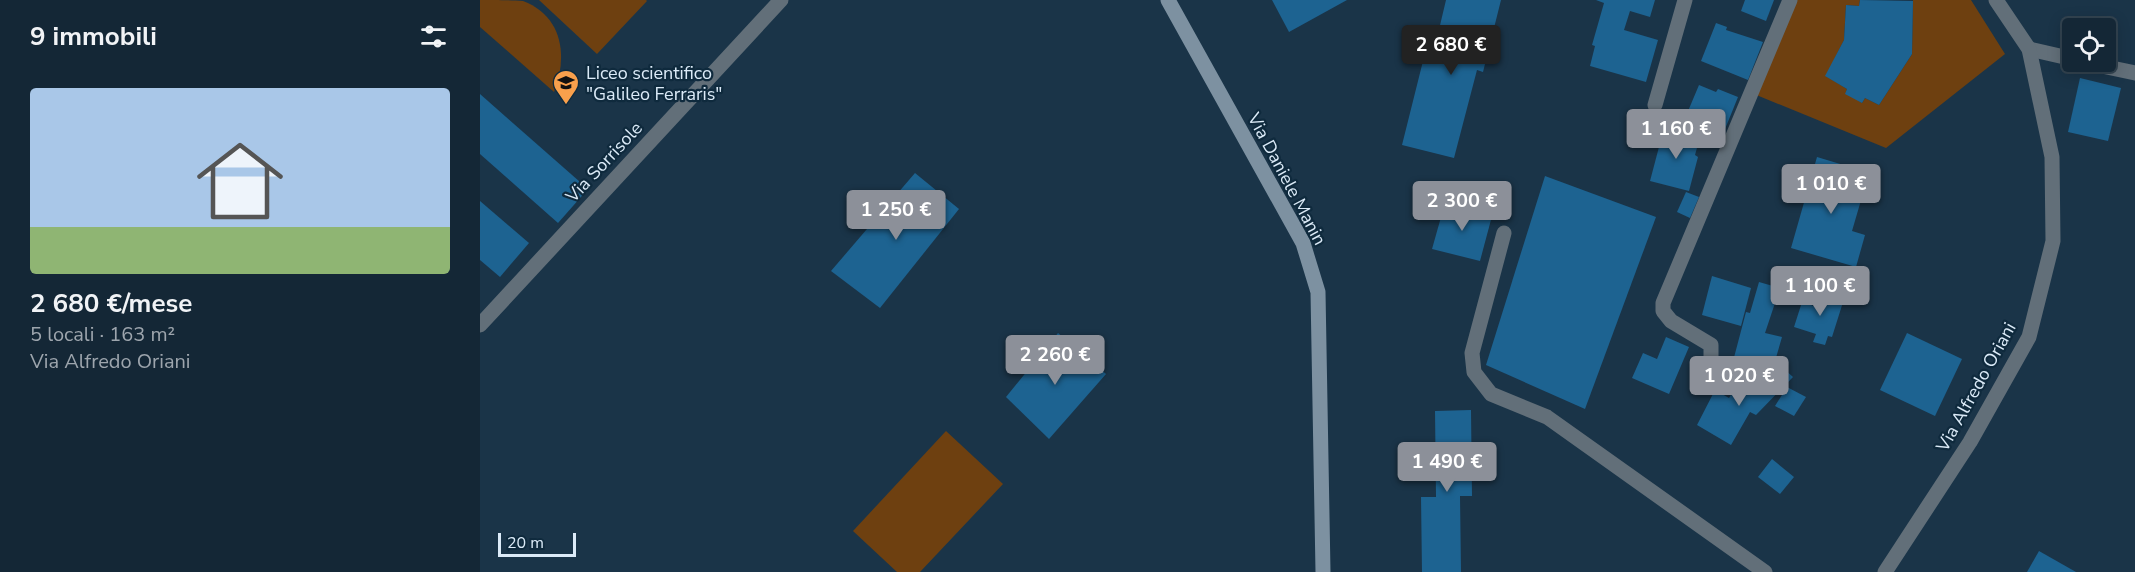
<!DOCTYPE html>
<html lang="it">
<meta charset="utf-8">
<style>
:root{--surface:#142736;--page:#213342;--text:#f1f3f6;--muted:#9da5ad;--line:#334451;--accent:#8c9099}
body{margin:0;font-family:"Nunito Sans",sans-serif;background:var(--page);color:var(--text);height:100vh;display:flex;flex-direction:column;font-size:22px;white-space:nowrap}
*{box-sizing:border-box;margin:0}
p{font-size:20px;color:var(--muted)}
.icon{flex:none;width:33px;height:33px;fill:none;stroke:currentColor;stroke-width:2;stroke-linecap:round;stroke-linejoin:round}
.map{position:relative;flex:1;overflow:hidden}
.panel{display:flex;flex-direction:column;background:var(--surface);width:480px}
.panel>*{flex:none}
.fabs{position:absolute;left:1582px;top:18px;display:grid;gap:12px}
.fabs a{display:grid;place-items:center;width:54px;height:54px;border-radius:6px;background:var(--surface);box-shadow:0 3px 15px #0003,0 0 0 2px var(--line);font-size:30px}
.scale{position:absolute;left:18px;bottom:15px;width:78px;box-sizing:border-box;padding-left:6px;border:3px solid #dcebf8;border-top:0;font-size:16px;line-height:21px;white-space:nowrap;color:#dcebf8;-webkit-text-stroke:4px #0f2a3d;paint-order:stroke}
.price{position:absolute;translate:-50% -51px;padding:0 14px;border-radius:6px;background:var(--accent);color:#fff;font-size:20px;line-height:39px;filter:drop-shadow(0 2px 3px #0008)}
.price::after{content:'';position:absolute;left:50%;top:36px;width:18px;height:14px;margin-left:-9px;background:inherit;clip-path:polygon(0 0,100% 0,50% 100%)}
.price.on{background:#222;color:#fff}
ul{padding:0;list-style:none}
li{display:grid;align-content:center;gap:12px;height:318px;padding:0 30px}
li span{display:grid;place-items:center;height:186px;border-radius:6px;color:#555}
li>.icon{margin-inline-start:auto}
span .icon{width:108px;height:108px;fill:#fffc;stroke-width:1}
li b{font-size:26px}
h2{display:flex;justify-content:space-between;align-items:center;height:72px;padding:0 30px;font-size:26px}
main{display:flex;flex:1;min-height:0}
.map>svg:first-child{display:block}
.green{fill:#6e4010}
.building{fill:#1d6391}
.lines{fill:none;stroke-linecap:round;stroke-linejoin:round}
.path{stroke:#667c8d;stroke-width:4;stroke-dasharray:1.5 4.5;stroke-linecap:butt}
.minor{stroke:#626f79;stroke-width:15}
.secondary{stroke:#7d91a1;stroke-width:15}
.labels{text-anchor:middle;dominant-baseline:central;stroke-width:4.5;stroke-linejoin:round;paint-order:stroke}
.poi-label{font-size:18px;fill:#dcebf8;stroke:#0f2a3d;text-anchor:start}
.street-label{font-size:18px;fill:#dcebf8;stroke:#0f2a3d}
</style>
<main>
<section class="panel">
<h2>9 immobili<svg class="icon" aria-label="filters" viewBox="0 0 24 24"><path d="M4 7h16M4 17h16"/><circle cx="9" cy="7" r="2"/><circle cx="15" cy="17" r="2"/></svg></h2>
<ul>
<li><span style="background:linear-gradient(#a9c7e8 75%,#8fb573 0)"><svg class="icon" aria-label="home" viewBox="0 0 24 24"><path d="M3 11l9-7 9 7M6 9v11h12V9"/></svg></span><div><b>2 680 €/mese</b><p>5 locali · 163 m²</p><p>Via Alfredo Oriani</p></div></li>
</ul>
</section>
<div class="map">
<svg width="1655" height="572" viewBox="0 0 1655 572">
<rect width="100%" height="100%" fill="#1a3448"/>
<g class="green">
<path d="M0,0C12,0 31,0 43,1C83,16 88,57 74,92L0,27Z"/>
<path d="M59,0H166L167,1L117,54Z"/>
<path d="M1316,0H1380L1379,6L1366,5L1364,40L1346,76L1367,89L1366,92L1382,103L1385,98L1399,105L1432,54L1433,0H1491L1525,54L1406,148L1274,94Z"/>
<path d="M466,431L523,484L440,572H417L373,531Z"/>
</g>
<g class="building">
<path d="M792,0H867L809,32Z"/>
<path d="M966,0H1021L1003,72L997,70L974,158L922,145L944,57L952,59Z"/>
<path d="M1116,0H1175L1170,17L1150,11L1144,30L1178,40L1166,82L1110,66L1115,46L1112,45L1124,3Z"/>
<path d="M1265,0H1294L1286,21L1261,11Z"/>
<path d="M1380,0L1433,1L1432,54L1399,105L1385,98L1382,103L1365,94L1367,89L1345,76L1364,40L1366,5L1379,6Z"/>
<path d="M1236,23L1247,27L1246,30L1283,42L1268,80L1221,61Z"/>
<path d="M1600,78L1641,88L1628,141L1588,132Z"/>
<path d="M1219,85L1236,92L1238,89L1258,97L1241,139L1203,123Z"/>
<path d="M0,94L108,189L78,223L0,154Z"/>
<path d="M1184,128L1220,137L1215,155L1218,157L1209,191L1170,181Z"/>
<path d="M1337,157L1377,169L1372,187L1384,190L1372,231L1385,235L1376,267L1311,248Z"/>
<path d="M435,173L479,209L400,308L351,271Z"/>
<path d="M1065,176L1176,217L1105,409L1006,365Z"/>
<path d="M1206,192L1219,197L1210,218L1197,212Z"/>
<path d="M0,201L49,243L20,277L0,260Z"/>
<path d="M965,203L1012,216L1000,261L952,249Z"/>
<path d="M1232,276L1271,288L1261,326L1222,315Z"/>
<path d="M1279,282L1300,288L1285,333L1302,337L1291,375L1252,365L1266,312L1270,313Z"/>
<path d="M1337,293L1364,299L1352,337L1348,336L1345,345L1333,342L1336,334L1314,327L1322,302L1334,306Z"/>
<path d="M578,333L626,374L569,439L526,397Z"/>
<path d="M1427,333L1482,359L1455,416L1400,390Z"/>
<path d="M1186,337L1209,347L1189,394L1152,378L1163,353L1177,359Z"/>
<path d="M1303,368L1313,377L1276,415L1270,412L1251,445L1217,425L1235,390L1249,398L1258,383L1280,395L1286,384Z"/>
<path d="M1307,387L1326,397L1314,416L1295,406Z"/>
<path d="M991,410L992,496H980L981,572H942L941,497H956L955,411Z"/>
<path d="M1292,459L1314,477L1300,494L1278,477Z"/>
<path d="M1559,551L1596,572H1547Z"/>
</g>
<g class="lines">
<path class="path" d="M1028,215L1029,205"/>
<g class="minor">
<path d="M1549,49L1593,59"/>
<path d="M1603,62L1655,73"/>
<path d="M1175,105L1205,0"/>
<path d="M1024,233L992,353L994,372L1011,394L1067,417L1285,572"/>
<path d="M0,325L301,0"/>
<path d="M1231,359V345L1191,321L1183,311V303L1310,0"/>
<path d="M1405,572L1490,442L1549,337L1573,241L1572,157L1549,49L1516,0"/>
</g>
<path class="secondary" d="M688,0L823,243L838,292L843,572"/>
</g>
<defs>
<symbol id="school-pin" viewBox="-11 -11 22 30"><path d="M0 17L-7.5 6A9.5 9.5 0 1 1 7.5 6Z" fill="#f9a04c" stroke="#0f2a3d"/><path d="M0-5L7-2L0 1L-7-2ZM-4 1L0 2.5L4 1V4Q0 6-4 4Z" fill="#111"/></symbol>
</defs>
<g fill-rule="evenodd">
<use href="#school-pin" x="71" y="68" width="30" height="40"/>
</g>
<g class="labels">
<g class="poi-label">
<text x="106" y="73">Liceo scientifico<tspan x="106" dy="21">"Galileo Ferraris"</tspan></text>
</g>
<g class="street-label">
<text transform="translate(124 162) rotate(-47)">Via Sorrisole</text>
<text transform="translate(807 179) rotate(62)">Via Daniele Manin</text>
<text transform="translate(1496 387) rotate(-61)">Via Alfredo Oriani</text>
</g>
</g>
</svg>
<div class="fabs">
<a><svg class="icon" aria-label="locate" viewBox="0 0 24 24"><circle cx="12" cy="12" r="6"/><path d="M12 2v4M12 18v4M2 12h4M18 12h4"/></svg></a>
</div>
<div class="scale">20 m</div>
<b class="price on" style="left:971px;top:76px">2 680 €</b>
<b class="price" style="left:1196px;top:160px">1 160 €</b>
<b class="price" style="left:1351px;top:215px">1 010 €</b>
<b class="price" style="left:982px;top:232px">2 300 €</b>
<b class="price" style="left:416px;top:241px">1 250 €</b>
<b class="price" style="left:1340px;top:317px">1 100 €</b>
<b class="price" style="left:575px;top:386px">2 260 €</b>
<b class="price" style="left:1259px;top:407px">1 020 €</b>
<b class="price" style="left:967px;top:493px">1 490 €</b>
</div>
</main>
